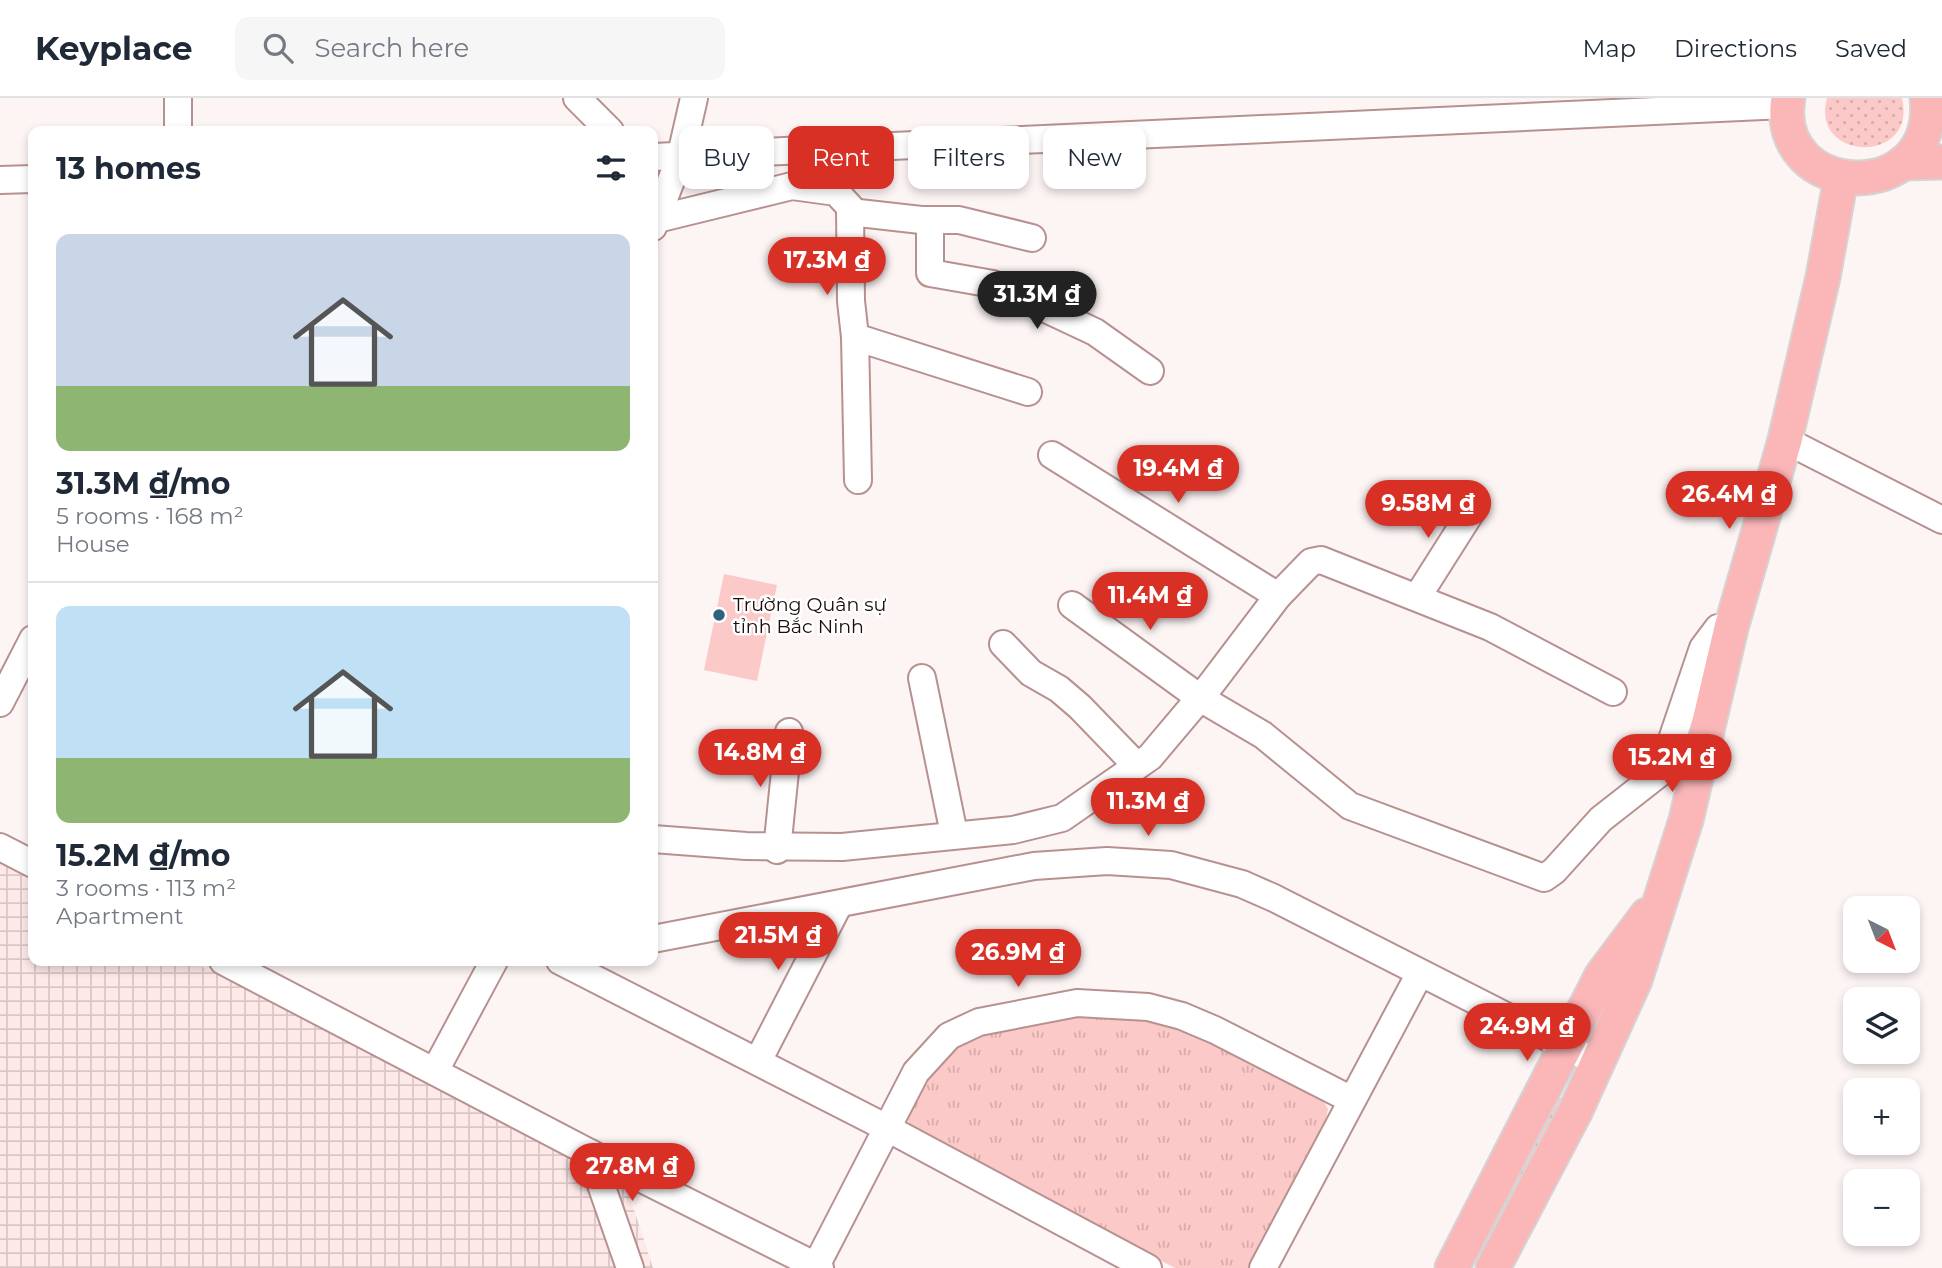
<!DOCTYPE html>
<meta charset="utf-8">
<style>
:root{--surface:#fff;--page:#f6f6f7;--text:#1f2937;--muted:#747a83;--line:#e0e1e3;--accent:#d93025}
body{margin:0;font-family:Montserrat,sans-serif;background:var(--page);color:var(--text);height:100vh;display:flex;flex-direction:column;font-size:26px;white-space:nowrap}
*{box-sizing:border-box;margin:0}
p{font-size:23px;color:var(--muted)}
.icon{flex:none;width:38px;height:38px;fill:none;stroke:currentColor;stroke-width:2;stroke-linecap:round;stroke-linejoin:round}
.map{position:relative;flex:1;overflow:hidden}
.panel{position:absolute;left:28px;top:28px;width:630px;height:840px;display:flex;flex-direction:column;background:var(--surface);border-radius:14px;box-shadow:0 4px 10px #0003}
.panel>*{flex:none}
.hud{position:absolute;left:679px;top:28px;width:665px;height:63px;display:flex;gap:14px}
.needle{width:46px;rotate:138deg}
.tools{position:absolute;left:1843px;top:798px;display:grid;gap:14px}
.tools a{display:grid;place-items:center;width:77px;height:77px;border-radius:14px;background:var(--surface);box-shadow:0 4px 10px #0003;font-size:35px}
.price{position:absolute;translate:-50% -60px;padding:0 16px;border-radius:24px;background:var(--accent);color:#fff;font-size:23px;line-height:46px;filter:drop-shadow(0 2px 4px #0008)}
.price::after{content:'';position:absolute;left:50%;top:42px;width:21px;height:16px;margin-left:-10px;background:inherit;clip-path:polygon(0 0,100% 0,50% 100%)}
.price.on{background:#222;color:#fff}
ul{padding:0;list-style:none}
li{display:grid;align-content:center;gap:14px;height:371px;padding:0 28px}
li+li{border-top:2px solid var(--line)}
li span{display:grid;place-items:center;height:217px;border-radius:14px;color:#555}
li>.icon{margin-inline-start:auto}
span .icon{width:126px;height:126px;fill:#fffc;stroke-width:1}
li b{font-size:30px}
h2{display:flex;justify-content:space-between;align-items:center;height:84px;padding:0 28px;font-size:30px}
.chip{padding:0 24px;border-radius:14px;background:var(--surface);box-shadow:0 4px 10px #0003;font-size:24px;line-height:63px}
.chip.on{background:var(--accent);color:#fff}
header{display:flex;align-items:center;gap:42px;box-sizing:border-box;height:98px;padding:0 35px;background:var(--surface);border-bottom:2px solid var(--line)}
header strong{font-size:33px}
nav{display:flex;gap:38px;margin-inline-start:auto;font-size:24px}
.search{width:490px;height:63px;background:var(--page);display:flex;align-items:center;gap:18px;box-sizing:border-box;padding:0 24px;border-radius:14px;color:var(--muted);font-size:26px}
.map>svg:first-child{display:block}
.industrial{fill:url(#industrial-grid)}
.grass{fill:url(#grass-dots)}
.park{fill:url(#park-tufts)}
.pitch{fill:#fbc9c7}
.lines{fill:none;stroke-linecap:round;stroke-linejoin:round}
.minor-casing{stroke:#b79190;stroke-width:30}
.major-casing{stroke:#d6d3d3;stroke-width:37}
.minor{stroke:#fff;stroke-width:26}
.major{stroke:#fbb6b8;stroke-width:33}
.poi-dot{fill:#2f617e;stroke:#fff;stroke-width:2.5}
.labels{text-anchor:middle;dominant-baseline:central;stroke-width:5;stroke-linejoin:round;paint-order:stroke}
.poi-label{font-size:19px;fill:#1a0c0c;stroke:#fff;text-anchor:start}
</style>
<header>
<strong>Keyplace</strong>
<div class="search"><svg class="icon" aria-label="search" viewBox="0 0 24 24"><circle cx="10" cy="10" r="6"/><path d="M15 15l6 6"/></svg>Search here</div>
<nav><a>Map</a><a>Directions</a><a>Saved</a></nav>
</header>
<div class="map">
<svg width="1942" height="1170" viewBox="0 0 1942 1170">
<defs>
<pattern id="industrial-grid" width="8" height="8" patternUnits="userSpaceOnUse" patternTransform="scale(1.75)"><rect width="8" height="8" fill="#fee9e8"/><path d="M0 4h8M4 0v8" fill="none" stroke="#d9c7c6"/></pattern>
<pattern id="grass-dots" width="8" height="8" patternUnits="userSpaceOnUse" patternTransform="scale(1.75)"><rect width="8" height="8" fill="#fbc9c7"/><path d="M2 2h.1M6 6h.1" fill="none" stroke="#d7abaa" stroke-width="1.8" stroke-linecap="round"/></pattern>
<pattern id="park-tufts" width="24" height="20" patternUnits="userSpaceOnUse" patternTransform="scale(1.75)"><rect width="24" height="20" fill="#fbc9c7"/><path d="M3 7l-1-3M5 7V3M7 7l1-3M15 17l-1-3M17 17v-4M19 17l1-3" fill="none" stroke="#d7abaa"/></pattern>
</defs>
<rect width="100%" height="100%" fill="#fdf4f4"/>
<path class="industrial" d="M0,763L33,780V863H191L627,1090L653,1170H0Z"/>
<g class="grass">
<path d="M1827,0H1902C1918,67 1809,64 1827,0Z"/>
<path d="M1559,999L1564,1000L1481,1161L1477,1156Z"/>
</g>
<path class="park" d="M1077,916L1134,917L1189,931L1321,999L1328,1011L1326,1021L1249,1170H1175L918,1038C909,1027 904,1019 909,1006L951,948L998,931Z"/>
<path class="pitch" d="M724,476L777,487L757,583L704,572Z"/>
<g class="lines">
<defs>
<g id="minor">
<path d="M178,0V33"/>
<path d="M577,0L610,33"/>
<path d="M653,59L1787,7"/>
<path d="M0,82L33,81"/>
<path d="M850,114L921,122H959L1032,140"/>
<path d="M657,121L792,88L836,94L850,109L851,203L855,239L1028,294"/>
<path d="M930,122V175L993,186L1095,234L1150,273"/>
<path d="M653,129L681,57L694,0"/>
<path d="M855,239L858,382"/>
<path d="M1785,342L1942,422"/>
<path d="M1052,357L1278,498"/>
<path d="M1418,498L1475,408"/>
<path d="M1072,507L1200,600L1263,637L1350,708L1544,780L1554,773L1601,721L1661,674L1703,550L1718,530H1731"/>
<path d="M1003,546L1031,575L1059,591L1080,609L1137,668"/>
<path d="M922,580L954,736"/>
<path d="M0,605L33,541"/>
<path d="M653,741L746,748L842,749L1013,732L1062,720L1150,659L1209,589L1278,498L1311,464L1321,462L1490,529L1613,594"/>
<path d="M0,749L33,766"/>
<path d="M777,752L789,634"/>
<path d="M653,841L1034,768L1107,763L1171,767L1242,786L1274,800L1598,965"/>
<path d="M223,863L590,1055L820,1170"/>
<path d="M560,863L887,1030L1148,1170"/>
<path d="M758,963L839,806"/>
<path d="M436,971L494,863"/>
<path d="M590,1055L630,1170"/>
<path d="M816,1168L916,974L949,938L979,924L1077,905L1148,909L1182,918L1215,932L1352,1002"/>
<path d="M1263,1170L1420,875"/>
</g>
<g id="major">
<path d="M1788,0C1771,103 1939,110 1927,0"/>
<path d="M1903,65L1942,64"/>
<path d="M1452,1170L1602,877L1647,817"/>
<path d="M1493,1170L1575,1014L1635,882L1686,722L1731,530L1785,342L1823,179L1841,80"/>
</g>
</defs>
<use href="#minor" class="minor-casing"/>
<use href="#major" class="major-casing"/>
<use href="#minor" class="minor"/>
<use href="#major" class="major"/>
</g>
<circle class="poi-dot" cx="719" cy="517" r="7"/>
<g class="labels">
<g class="poi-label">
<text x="733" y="506">Trường Quân sự<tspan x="733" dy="22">tỉnh Bắc Ninh</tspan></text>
</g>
</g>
</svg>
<div class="tools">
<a><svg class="needle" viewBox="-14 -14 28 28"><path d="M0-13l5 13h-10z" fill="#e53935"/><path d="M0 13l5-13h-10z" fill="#747a83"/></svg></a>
<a><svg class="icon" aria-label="layers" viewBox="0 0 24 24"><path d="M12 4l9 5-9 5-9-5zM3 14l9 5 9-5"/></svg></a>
<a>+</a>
<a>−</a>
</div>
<b class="price" style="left:827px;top:199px">17.3M ₫</b>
<b class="price on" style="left:1037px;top:233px">31.3M ₫</b>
<b class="price" style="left:1178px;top:407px">19.4M ₫</b>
<b class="price" style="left:1729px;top:433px">26.4M ₫</b>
<b class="price" style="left:1428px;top:442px">9.58M ₫</b>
<b class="price" style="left:1150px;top:534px">11.4M ₫</b>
<b class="price" style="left:760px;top:691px">14.8M ₫</b>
<b class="price" style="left:1672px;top:696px">15.2M ₫</b>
<b class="price" style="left:1148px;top:740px">11.3M ₫</b>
<b class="price" style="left:778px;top:874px">21.5M ₫</b>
<b class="price" style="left:1018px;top:891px">26.9M ₫</b>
<b class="price" style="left:1527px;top:965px">24.9M ₫</b>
<b class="price" style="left:632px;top:1105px">27.8M ₫</b>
<div class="hud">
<a class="chip">Buy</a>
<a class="chip on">Rent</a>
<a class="chip">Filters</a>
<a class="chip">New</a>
</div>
<section class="panel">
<h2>13 homes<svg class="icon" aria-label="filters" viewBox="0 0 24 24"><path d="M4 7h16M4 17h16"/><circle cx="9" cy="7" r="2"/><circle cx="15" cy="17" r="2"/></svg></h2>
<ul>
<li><span style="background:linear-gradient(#c9d6e8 70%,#8fb573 0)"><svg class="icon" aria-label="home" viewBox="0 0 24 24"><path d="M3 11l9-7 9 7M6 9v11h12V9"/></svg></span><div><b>31.3M ₫/mo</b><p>5 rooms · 168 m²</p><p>House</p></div></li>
<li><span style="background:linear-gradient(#bfe0f5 70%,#8fb573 0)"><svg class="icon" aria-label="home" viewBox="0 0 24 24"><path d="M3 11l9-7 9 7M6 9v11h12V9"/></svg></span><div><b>15.2M ₫/mo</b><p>3 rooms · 113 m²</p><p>Apartment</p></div></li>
</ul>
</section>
</div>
